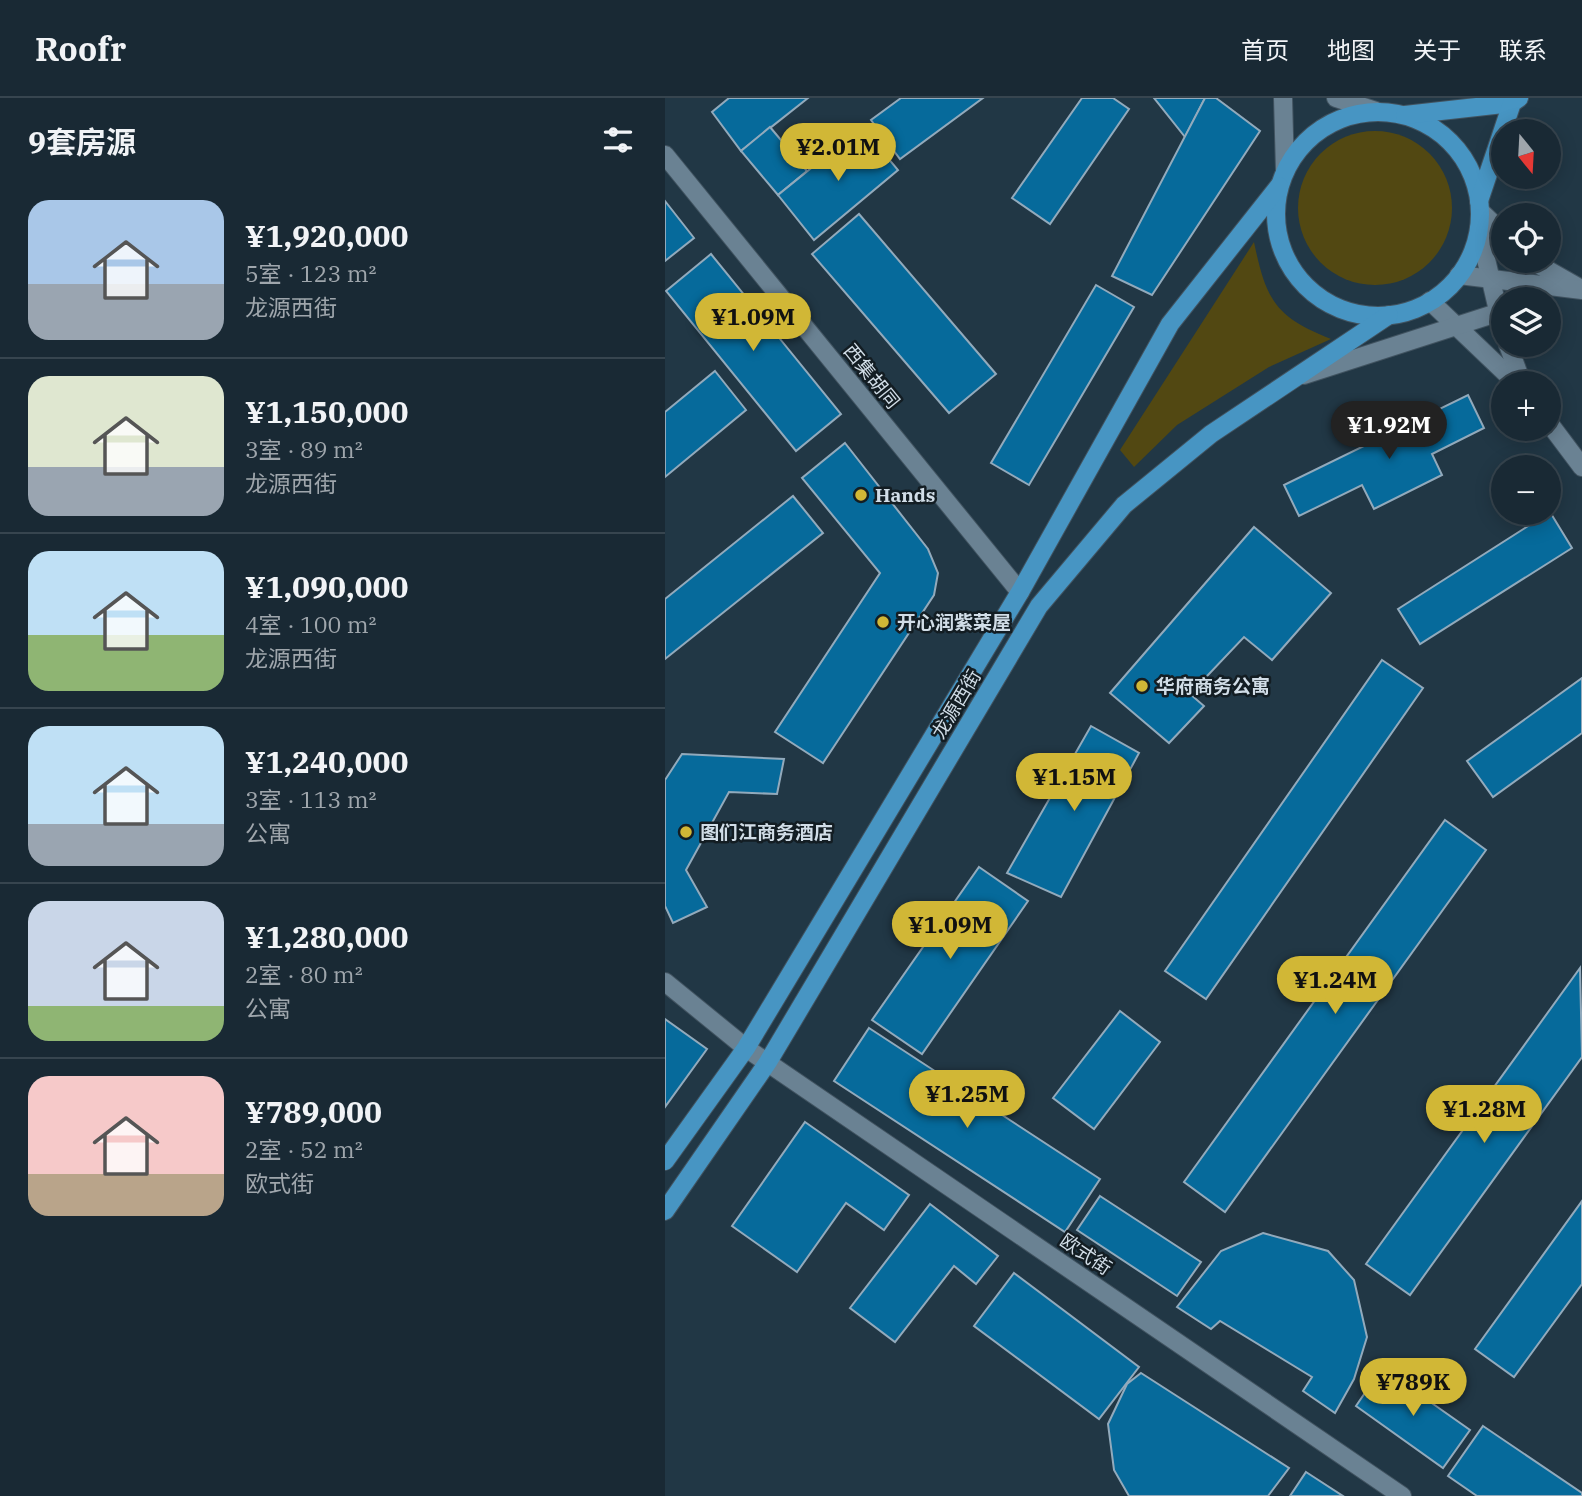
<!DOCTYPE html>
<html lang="zh">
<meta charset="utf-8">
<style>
:root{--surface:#192934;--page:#263540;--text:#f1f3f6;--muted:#9fa6ac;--line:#37454f;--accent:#d1b736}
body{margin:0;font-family:"IBM Plex Serif","Noto Sans SC",serif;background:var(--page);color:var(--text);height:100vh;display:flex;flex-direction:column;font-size:26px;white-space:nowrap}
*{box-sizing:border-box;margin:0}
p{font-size:23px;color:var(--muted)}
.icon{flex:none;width:38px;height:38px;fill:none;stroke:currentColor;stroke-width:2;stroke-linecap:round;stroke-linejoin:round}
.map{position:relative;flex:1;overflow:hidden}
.details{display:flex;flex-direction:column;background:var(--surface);width:665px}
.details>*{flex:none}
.needle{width:46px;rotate:162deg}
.controls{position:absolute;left:826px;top:21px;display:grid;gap:14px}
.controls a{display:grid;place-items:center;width:70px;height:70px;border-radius:50%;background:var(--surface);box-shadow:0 4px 18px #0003,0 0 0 2px var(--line);font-size:35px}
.price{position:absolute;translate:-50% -60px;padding:0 16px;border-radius:24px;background:var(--accent);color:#111;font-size:23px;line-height:46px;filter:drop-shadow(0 2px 4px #0008)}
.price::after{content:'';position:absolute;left:50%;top:42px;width:21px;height:16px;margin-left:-10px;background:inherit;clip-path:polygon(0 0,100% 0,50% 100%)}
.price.active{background:#222;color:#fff}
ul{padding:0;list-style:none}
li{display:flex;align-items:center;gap:21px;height:175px;padding:0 28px}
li+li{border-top:2px solid var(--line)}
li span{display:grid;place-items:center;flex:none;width:196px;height:140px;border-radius:21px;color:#555}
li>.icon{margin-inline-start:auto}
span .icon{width:84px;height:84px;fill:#fffc;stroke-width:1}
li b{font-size:30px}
h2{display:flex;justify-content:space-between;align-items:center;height:84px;padding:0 28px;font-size:30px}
header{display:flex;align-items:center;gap:42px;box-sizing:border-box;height:98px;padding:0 35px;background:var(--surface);border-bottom:2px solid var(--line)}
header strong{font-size:33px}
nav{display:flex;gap:38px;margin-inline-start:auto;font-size:24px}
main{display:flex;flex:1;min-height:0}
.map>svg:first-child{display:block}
.green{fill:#524812}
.building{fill:#066a9b;stroke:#92aabc;stroke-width:2}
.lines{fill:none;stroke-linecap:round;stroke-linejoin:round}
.minor-casing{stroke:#415360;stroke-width:20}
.major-casing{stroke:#415360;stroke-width:20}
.minor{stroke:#6a8293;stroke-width:18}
.major{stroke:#4795c3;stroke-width:18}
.poi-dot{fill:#d1b736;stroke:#131d23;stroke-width:2.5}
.labels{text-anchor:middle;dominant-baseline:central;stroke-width:5;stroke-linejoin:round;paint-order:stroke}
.street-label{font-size:19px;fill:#d1dde7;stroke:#131d23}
.poi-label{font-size:19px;font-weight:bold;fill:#d1dde7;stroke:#131d23;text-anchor:start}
</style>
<header>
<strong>Roofr</strong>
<nav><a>首页</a><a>地图</a><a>关于</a><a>联系</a></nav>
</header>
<main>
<section class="details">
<h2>9套房源<svg class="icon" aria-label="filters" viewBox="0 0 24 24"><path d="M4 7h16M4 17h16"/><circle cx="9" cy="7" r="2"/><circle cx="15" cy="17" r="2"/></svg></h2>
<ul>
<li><span style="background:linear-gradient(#a9c7e8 60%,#9aa5b1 0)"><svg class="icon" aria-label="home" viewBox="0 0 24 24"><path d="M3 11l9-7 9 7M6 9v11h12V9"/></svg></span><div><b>¥1,920,000</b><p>5室 · 123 m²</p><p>龙源西街</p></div></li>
<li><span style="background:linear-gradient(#dfe7d0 65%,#9aa5b1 0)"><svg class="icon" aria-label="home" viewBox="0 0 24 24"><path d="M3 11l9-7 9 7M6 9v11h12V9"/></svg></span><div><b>¥1,150,000</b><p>3室 · 89 m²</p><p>龙源西街</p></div></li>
<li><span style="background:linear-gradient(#bfe0f5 60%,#8fb573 0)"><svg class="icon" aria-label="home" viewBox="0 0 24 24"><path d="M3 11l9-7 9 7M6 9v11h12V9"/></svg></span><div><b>¥1,090,000</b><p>4室 · 100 m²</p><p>龙源西街</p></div></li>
<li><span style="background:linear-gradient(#bfe0f5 70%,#9aa5b1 0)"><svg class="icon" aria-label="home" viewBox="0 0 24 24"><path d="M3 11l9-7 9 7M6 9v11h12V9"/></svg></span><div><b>¥1,240,000</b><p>3室 · 113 m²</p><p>公寓</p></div></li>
<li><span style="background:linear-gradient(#c9d6e8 75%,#8fb573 0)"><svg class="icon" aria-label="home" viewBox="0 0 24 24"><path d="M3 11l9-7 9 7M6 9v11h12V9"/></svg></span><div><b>¥1,280,000</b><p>2室 · 80 m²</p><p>公寓</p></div></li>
<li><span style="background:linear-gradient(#f6c9c9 70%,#b9a48a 0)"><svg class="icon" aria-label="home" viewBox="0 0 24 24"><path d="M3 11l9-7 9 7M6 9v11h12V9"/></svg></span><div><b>¥789,000</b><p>2室 · 52 m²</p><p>欧式街</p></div></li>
</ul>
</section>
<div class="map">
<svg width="917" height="1398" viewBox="0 0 917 1398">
<rect width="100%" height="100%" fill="#213745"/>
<g class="green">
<circle cx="710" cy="110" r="77"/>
<path d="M589,144C601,202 610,219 666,241L604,269L512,327L469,369L455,352Z"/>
</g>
<g class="building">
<path d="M64,0H143L76,53L47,14Z"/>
<path d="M236,0H318L235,61L206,22Z"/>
<path d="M417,0H448L464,11L385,126L347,100Z"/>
<path d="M489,0H540L520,39Z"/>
<path d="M540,0H551L595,33L487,197L447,178Z"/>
<path d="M105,29L142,73L113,97L76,53Z"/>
<path d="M197,29L233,72L149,142L113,97Z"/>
<path d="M0,103L29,140L0,163Z"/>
<path d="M194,116L331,276L284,315L147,156Z"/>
<path d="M46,156L176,316L131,353L1,193Z"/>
<path d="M431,187L469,209L364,387L326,365Z"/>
<path d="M50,273L81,312L0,379V314Z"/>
<path d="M803,297L819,330L767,356L777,377L709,411L697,387L634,418L619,387Z"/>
<path d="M180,345L263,451L273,475L269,497L158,665L110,634L215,475L137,380Z"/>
<path d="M128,398L158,435L0,561V501Z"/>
<path d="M885,414L907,450L755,546L733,511Z"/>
<path d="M589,429L666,495L607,562L579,539L525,596L539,608L504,645L445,595Z"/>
<path d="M717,562L758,590L541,901L500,873Z"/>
<path d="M917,580V635L828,699L802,663Z"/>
<path d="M426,628L474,655L396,799L342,775Z"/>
<path d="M17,656L119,661L112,696L64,694L21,772L42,809L8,825L0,808V682Z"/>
<path d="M780,722L821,752L560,1114L519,1084Z"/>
<path d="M314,769L363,803L257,956L207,922Z"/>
<path d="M915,870L917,959L745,1197L701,1166Z"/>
<path d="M455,913L495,944L429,1031L388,1000Z"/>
<path d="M0,921L42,951L0,1009Z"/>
<path d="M204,930L435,1081L400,1134L169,983Z"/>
<path d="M140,1024L244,1097L219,1132L181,1105L132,1174L67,1128Z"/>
<path d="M435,1098L536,1164L512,1198L412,1132Z"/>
<path d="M917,1103V1186L849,1279L810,1251Z"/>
<path d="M265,1106L333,1158L311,1186L289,1168L230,1244L185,1210Z"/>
<path d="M598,1135L663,1153L689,1182L702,1239L689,1281L670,1315L638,1293L647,1279L555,1223L546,1231L512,1209L556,1153Z"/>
<path d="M349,1175L474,1269L434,1321L309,1228Z"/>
<path d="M717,1270L805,1332L778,1370L691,1308Z"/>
<path d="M476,1275L624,1370L603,1398H464L449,1372L443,1326L462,1286Z"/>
<path d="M818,1328L917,1395V1398H812L783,1378Z"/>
<path d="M641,1374L678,1398H625Z"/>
</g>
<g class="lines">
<defs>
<g id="minor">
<path d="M618,0L620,73"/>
<path d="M671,0L711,13"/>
<path d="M0,57L355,494"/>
<path d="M815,113L838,135"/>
<path d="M814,131L838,234"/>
<path d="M867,163L911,188"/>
<path d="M794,177L917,192"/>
<path d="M765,203L851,285"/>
<path d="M843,247L857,285"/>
<path d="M639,277L838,213"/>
<path d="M884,325L917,369"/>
<path d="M0,884L81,950L737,1398"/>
</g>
<g id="major">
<circle cx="713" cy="116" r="102"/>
<path d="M740,17L847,5"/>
<path d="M814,103L847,5L854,0"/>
<path d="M0,1063L81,950L355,494L505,226L614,88"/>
<path d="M0,1113L103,964L374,508L459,407L546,336L724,217"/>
</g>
</defs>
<use href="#minor" class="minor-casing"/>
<use href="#major" class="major-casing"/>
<use href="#minor" class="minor"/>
<use href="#major" class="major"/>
</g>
<g class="poi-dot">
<circle cx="196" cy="397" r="7"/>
<circle cx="218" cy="524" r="7"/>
<circle cx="477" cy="588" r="7"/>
<circle cx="21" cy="734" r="7"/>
</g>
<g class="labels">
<g class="street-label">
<text transform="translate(207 278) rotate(51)">西集胡同</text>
<text transform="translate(291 606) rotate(-59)">龙源西街</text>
<text transform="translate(421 1156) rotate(34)">欧式街</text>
</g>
<g class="poi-label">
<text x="210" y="397">Hands</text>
<text x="232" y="524">开心润紫菜屋</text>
<text x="491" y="588">华府商务公寓</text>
<text x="35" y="734">图们江商务酒店</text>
</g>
</g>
</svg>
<div class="controls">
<a><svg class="needle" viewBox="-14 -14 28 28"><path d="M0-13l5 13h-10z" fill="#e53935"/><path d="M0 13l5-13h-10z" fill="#9fa6ac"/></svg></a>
<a><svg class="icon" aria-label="locate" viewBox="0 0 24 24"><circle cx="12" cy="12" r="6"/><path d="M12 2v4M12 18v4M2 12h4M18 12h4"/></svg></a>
<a><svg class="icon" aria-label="layers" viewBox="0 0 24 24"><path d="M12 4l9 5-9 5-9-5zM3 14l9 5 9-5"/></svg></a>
<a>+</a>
<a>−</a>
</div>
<b class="price" style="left:173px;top:85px">¥2.01M</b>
<b class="price" style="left:88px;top:255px">¥1.09M</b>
<b class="price active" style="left:724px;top:363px">¥1.92M</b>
<b class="price" style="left:409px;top:715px">¥1.15M</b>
<b class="price" style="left:285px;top:863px">¥1.09M</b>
<b class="price" style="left:670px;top:918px">¥1.24M</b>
<b class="price" style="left:302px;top:1032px">¥1.25M</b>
<b class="price" style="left:819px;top:1047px">¥1.28M</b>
<b class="price" style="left:748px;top:1320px">¥789K</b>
</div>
</main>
